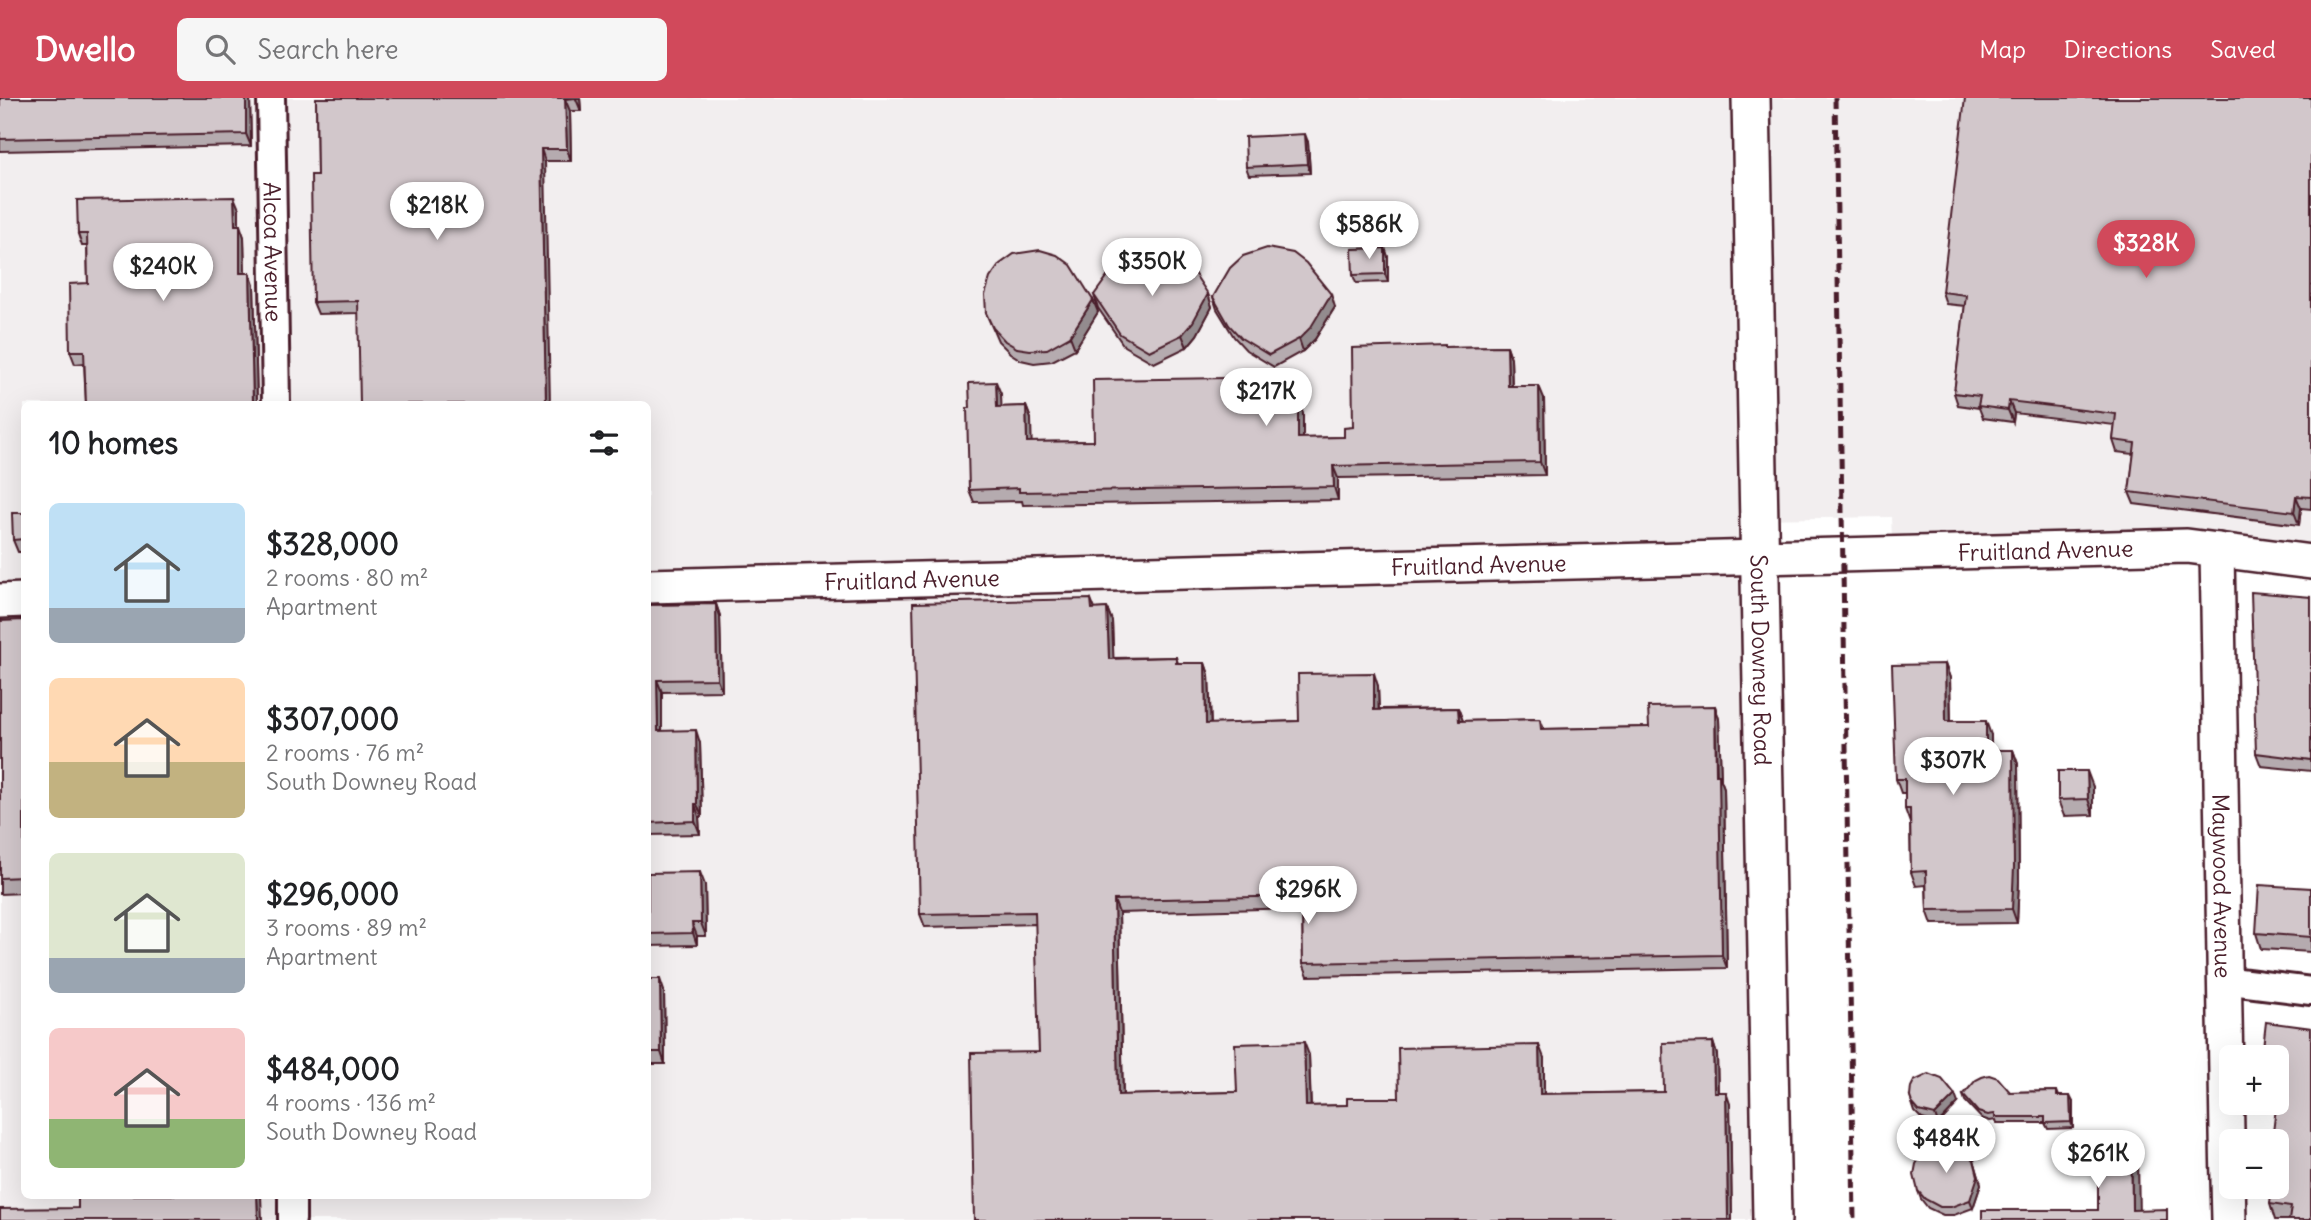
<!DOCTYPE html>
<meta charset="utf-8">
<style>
:root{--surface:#fff;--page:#f6f6f6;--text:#202124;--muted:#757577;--accent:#d1495b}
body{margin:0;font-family:Delius,sans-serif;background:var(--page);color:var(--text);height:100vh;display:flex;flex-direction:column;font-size:26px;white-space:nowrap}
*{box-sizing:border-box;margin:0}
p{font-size:23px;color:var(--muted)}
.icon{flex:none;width:38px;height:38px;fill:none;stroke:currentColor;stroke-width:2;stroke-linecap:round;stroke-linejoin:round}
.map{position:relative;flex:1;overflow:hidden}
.details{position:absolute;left:21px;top:303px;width:630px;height:798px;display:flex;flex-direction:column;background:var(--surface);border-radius:10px;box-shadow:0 7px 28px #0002}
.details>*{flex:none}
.buttons{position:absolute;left:2219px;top:947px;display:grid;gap:14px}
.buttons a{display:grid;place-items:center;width:70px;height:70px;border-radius:10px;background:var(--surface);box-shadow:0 7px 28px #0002;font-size:35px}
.price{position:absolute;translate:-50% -60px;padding:0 16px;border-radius:24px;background:#fff;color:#222;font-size:23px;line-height:46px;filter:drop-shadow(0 2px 4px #0008)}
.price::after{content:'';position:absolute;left:50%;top:42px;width:21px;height:16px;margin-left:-10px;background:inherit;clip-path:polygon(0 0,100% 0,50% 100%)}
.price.on{background:var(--accent);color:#fff}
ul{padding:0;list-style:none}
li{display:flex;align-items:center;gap:21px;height:175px;padding:0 28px}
li span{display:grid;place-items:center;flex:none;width:196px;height:140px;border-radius:10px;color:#555}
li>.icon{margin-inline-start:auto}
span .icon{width:84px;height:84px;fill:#fffc;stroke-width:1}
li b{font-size:30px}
h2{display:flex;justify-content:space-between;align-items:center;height:84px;padding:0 28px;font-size:30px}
header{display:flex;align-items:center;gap:42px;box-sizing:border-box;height:98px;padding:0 35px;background:var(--accent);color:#fff}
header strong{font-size:33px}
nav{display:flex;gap:38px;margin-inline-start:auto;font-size:24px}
.search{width:490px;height:63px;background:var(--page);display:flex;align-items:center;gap:18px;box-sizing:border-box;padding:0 24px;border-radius:10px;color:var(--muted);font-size:26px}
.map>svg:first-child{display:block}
.built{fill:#f2eeef;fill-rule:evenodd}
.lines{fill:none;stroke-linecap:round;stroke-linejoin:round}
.minor-casing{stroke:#4a1f2b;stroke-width:32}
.tertiary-casing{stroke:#4a1f2b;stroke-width:38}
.secondary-casing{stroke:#4a1f2b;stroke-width:42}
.minor{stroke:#fff;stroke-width:26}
.tertiary{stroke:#fff;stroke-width:33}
.secondary{stroke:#fff;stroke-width:37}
.rail{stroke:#4a1f2b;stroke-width:5;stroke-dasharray:10 5;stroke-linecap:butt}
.wall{fill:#b5abaf;stroke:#4a1f2b;stroke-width:2}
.shaded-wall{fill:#938b8e;stroke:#4a1f2b;stroke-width:2}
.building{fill:#d2c7cb;stroke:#4a1f2b;stroke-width:2}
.labels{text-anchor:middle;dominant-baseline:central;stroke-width:5;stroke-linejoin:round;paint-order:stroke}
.street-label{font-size:23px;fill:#4a1f2b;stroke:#fff}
</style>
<header>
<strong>Dwello</strong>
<div class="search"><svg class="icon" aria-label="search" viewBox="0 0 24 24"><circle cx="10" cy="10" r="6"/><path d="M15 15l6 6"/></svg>Search here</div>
<nav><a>Map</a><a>Directions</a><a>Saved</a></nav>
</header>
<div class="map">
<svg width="2311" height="1122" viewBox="0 0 2311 1122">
<rect width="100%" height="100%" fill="#fff"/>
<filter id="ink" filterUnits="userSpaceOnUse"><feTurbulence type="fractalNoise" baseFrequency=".0143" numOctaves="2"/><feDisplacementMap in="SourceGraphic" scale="14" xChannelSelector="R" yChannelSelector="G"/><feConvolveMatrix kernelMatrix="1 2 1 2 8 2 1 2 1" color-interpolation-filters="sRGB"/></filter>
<g filter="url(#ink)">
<path class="built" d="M0,0H2311V467L2239,457L1893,461L1891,419L1745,421L1757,1122H0ZM24,306H648V1097H24Z"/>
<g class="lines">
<defs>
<g id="minor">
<path id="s1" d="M271,0L276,306"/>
<path d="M2223,882L2311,893"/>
<path d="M292,1097V1122"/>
</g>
<g id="tertiary">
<path id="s2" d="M2217,452C2222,676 2223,899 2229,1122"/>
<path id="s3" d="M648,488L2187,448L2311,464"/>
<path d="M0,503L24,502"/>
</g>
<g id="secondary">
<path id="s4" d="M1751,0L1772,1122"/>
</g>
</defs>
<use href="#minor" class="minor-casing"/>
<use href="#tertiary" class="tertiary-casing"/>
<use href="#secondary" class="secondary-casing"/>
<use href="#minor" class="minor"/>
<use href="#tertiary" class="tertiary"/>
<use href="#secondary" class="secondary"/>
<path class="rail" d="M1835,0L1854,1122"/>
</g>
<g class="wall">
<path d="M0,0H250L251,48L0,53Z"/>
<path d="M316,0H580L581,13H570L571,63H545L359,215L318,216L313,204L317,77Z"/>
<path d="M2311,0V411L2301,410L2299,427L2134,406L2129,394L2134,356L2117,354L2113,342L2115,327L2014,315L2013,324L1983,320L1979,310L1958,307L1954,295L1965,208L1946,206L1942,194Z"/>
<path d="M1308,44L1310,75L1249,77L1246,69Z"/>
<path d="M239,111V127L244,139L245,175L254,187L257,306H86L84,265L75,266L70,253L88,185L87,148H82L78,136Z"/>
<path d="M1385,150L1388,159V184L1356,185L1353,177Z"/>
<path d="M1208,196L1212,209L1197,237L1187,249L1154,265L1124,248L1098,210L1094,197Z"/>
<path d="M1213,199L1335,209L1315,241L1303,253L1274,269L1246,252L1234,239L1217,211Z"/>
<path d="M1093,202L1098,214L1075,251L1052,263L1034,265L1021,262L1010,255L998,243L986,215Z"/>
<path d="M1507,248L1511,260L1512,288L1544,300L1545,377L1338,380V402L1023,407L1022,403L974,404L969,392L970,310L1001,296V309L1026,308L1031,321V344L1094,343L1299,292L1300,307L1303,315V340L1344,339L1446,249Z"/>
<path d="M24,415V454H18L13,442Z"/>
<path d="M2311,499V673L2261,668L2256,655Z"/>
<path d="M1091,501L1095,511L1107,510L1112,523L1113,560L1176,559L1178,565H1205L1209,577L1211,626L1299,623L1378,588L1379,611L1458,610L1463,623L1540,621L1544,631L1649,629L1715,608L1719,621L1721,682L1724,690L1727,870L1308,878L1303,865L1302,810L1119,815L1123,997L1237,994L1309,957L1311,1008L1347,1007L1399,1000L1544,960V996L1664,994L1713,944L1717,957L1718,994L1730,1006L1732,1122H974L1039,954L1036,826L925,829L920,816Z"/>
<path d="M716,506L720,518L722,593L662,594V633L700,645L702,719H699L700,736L648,737V507Z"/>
<path d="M24,522V795L0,796V523Z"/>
<path d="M1945,566L1950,580L1951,623L1991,637V652H2013L2018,666L2019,783L2017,825L1932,826L1927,812L1926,787L1916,788L1911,774L1910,725L1905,711V695H1901L1896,681Z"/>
<path d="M2093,689V717L2064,718L2058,702Z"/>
<path d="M648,775L705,787L706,838H697V847L648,848Z"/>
<path d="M2311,790V854L2261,851L2256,835Z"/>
<path d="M648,881L664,893L665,966H648Z"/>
<path d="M2277,959L2311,1122H2275L2270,1106L2277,1088Z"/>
<path d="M2057,993L2059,998L2073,1004V1030L2048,1031L2045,1025H1997L1996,1022L1990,1023L1981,1020L1965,1003L1963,997L2010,994Z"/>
<path d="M1910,999L1958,1005L1938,1026L1922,1021L1915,1014Z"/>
<path d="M1974,1062L1981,1086L1973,1110L1954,1117H1943L1928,1110L1921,1101L1918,1093Z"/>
</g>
<g class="shaded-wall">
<path d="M246,0H250L251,48L246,36Z"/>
<path d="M576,0H580L581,13L576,1Z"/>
<path d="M565,1L570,13L571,63L567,51Z"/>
<path d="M1305,36L1308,44L1310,75L1307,66Z"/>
<path d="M541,51L545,63L550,306H546Z"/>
<path d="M234,99L239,111V139L235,127Z"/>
<path d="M240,127L244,139L245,187L240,175Z"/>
<path d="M1385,150L1388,159V184L1385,176Z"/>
<path d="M250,175L254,187L257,306H253Z"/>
<path d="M1208,196L1212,209L1197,237L1187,249L1182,237Z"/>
<path d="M1331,196L1335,209L1315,241L1303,253L1299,241Z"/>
<path d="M1093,202L1098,214L1075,251L1070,238Z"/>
<path d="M1507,248L1511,260L1512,300L1508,288Z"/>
<path d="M1295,279L1299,292L1300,307L1303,315V353L1298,340L1295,303Z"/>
<path d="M996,284L1001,296L1002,321L997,309Z"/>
<path d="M1539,288L1544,300L1545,377L1540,364Z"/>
<path d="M2009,303L2014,315L2013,324L2008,312Z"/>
<path d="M1026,308L1031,321L1032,356L1027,344Z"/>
<path d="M1333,368L1338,380V402L1334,389Z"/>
<path d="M2296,398L2301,410L2299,427L2294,414Z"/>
<path d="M716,506L720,518L722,593L717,581Z"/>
<path d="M1107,510L1112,523L1114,573L1109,561Z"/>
<path d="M1205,565L1209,577L1211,639L1206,626Z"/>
<path d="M1945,566L1950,580L1951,637L1946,623Z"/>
<path d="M1374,575L1378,588L1379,624L1374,612Z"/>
<path d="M657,582L662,594V645L658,633Z"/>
<path d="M1715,608L1719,621L1721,682L1724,690L1727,870L1722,857Z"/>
<path d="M1458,610L1463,623H1459Z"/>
<path d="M1986,623L1991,637V666L1986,652Z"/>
<path d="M696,632L700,645L702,719L697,706Z"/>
<path d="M2013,652L2018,666L2019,783L2017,825L2012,811Z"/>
<path d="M2087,673L2093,689V717L2088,701Z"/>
<path d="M695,706L699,719L700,736L695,723Z"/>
<path d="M700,774L705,787L706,838L701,825Z"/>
<path d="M1114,802L1119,815L1123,1010L1118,997Z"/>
<path d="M692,825L697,838V847L693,835Z"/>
<path d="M660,881L664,893L665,966L661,954Z"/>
<path d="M1304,944L1309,957L1311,1020L1306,1008Z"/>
<path d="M1713,944L1717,957L1718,1006L1714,994Z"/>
<path d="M1539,947L1544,960V1009L1540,996Z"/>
<path d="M1726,994L1730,1006L1732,1122H1728Z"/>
<path d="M1955,997L1958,1005L1938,1026L1935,1017Z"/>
<path d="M2070,998L2073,1004V1030L2071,1024Z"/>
<path d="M2131,1037L2138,1056L2139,1122L2132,1112Z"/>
<path d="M1974,1062L1981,1086L1973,1110L1970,1102Z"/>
<path d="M257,1097H261L262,1122H258Z"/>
</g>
<g class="building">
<path d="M0,0H246V36L0,41Z"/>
<path d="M316,0H576L565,1L567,51H541L546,306H360L358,203L313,204L311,77H317Z"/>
<path d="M1965,0H2311V399L2296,398L2294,414L2129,394L2135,345L2113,342L2116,316L2009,303L2008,312L1978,308L1980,298L1954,295L1966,197L1942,194Z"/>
<path d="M1305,36L1307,66L1246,69L1245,39Z"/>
<path d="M234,99L235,127H240V175H250L253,306H86L84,253H70L69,186L88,185L87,136H78L77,102Z"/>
<path d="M1267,150L1293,155L1306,165L1331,196L1311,229L1299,241L1269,257L1241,240L1229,227L1213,199L1230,170L1243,158Z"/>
<path d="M1385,150V176L1353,177L1352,151Z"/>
<path d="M1153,151L1169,155L1190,169L1208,196L1193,224L1182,237L1149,253L1120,236L1094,197L1115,168L1136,154Z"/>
<path d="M1040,152L1057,157L1071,167L1093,202L1070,238L1047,251L1030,252L1017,250L1005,243L993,230L986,215L985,197L990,180L1000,166L1014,156Z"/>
<path d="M1445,247V249L1507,248L1508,288H1539L1540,364L1333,368L1334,389L1019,394V390L969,392L967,310H970L969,285L996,284L997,309L1026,308L1027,344L1094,343L1093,282L1295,279V303H1298V340L1344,339V330L1353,329L1352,250Z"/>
<path d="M12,415H24V441L13,442Z"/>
<path d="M2251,494L2311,499V662L2256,655Z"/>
<path d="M1091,501L1092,511L1107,510L1109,561L1176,559V565H1205L1206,626L1299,623L1298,576L1374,575V612L1458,610L1459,623L1540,621L1541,631L1649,629L1648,609L1715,608L1716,677H1719L1722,857L1303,865L1302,798L1114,802L1118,997L1237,994L1235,946L1304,944L1306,1008L1347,1007V1000H1399L1398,950L1539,947L1540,996L1664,994L1663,945L1713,944L1714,994H1726L1728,1122H974L971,955L1039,954L1035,814L920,816L913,505Z"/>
<path d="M716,506L717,581L657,582L658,633L696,632L697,706H695V723L648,725V507Z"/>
<path d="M24,522V779L0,780V523Z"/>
<path d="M1945,566L1946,623H1986V652H2013L2014,769L2012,811L1927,812L1926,773L1911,774L1910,711H1905V681H1896L1892,567Z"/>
<path d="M2058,673H2087L2088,701L2058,702Z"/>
<path d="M700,774L701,825H692L693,835L648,836V775Z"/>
<path d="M2259,787L2311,790V839L2256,835Z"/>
<path d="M648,881H660L661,954H648Z"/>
<path d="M2266,924L2311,930V1122H2289L2291,1109L2270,1106L2272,1088H2277V1043H2272L2280,976L2277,975V959H2262Z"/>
<path d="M1929,976L1942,981L1955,997L1935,1017L1919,1013L1912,1005L1910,999L1911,989L1914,983Z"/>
<path d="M1989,977L1998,980L2010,994L2057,993V998H2070L2071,1024L2045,1025V1019H1995V1016L1988,1017L1978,1014L1963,997L1976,982L1982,979Z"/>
<path d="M2095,1037H2131L2132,1112L2167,1111V1122H1982V1112H2098V1069H2095Z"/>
<path d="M1938,1044L1963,1050L1974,1062L1978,1078L1970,1102L1951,1109H1940L1925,1101L1918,1093L1914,1077L1916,1066L1922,1056Z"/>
<path d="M78,1097H257L258,1122H0V1111L78,1110Z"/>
</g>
</g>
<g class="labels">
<g class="street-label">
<text stroke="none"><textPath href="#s1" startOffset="154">Alcoa Avenue</textPath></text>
<text stroke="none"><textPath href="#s3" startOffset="1398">Fruitland Avenue</textPath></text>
<text stroke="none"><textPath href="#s3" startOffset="831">Fruitland Avenue</textPath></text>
<text stroke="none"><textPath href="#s3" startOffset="264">Fruitland Avenue</textPath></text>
<text stroke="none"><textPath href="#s4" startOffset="562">South Downey Road</textPath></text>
<text stroke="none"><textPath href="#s2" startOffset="336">Maywood Avenue</textPath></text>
</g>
</g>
</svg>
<div class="buttons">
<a>+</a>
<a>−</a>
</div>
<b class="price" style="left:437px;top:144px">$218K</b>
<b class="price" style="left:1369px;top:163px">$586K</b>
<b class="price on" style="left:2146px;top:182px">$328K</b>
<b class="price" style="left:1152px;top:200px">$350K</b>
<b class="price" style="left:163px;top:205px">$240K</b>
<b class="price" style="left:1266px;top:330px">$217K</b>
<b class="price" style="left:1953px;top:699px">$307K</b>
<b class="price" style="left:1308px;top:828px">$296K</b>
<b class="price" style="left:1946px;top:1077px">$484K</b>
<b class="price" style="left:2098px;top:1092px">$261K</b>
<section class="details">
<h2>10 homes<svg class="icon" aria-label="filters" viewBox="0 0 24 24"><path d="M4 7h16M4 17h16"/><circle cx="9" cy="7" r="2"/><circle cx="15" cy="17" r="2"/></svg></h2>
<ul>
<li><span style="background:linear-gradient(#bfe0f5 75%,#9aa5b1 0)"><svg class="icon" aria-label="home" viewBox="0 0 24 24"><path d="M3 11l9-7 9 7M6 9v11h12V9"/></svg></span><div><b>$328,000</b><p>2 rooms · 80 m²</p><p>Apartment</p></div></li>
<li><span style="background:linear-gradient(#ffd9b3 60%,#c2b280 0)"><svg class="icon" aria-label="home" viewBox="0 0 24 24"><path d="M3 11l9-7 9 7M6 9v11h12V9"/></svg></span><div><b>$307,000</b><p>2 rooms · 76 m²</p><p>South Downey Road</p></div></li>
<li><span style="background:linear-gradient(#dfe7d0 75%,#9aa5b1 0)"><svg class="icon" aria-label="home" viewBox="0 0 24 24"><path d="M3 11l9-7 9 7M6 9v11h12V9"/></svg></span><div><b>$296,000</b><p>3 rooms · 89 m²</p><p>Apartment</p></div></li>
<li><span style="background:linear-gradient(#f6c9c9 65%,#8fb573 0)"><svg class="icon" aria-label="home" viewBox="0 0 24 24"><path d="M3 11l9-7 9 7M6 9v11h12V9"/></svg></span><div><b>$484,000</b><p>4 rooms · 136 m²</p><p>South Downey Road</p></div></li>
</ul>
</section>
</div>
